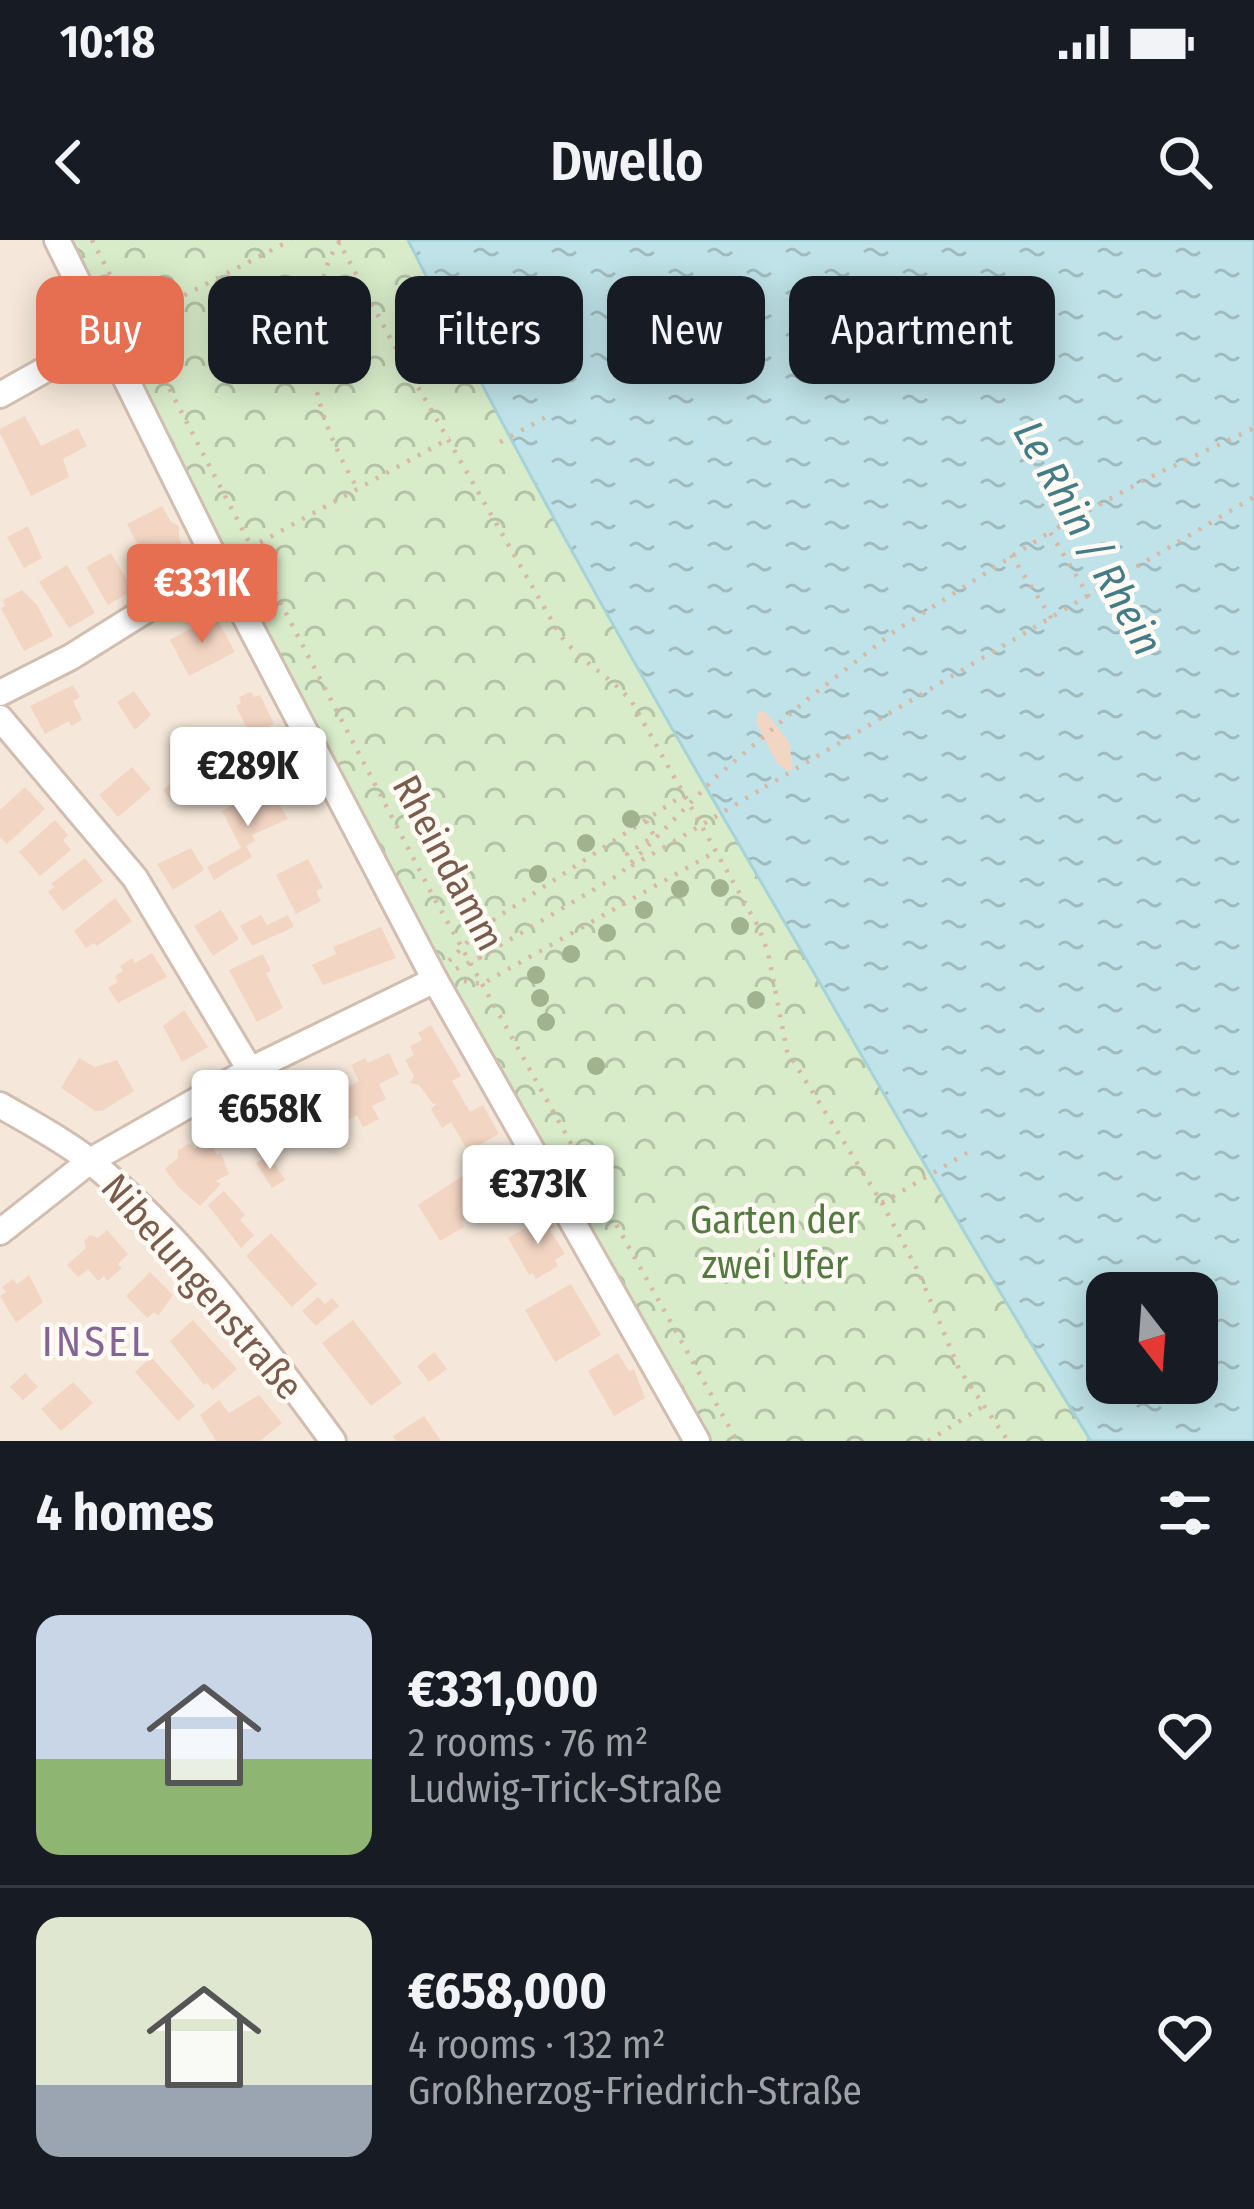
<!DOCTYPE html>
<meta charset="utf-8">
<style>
:root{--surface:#171b24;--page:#20242c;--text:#f1f3f6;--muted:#9ea1a6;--line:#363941;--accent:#e76f51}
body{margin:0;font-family:"Fira Sans Condensed",sans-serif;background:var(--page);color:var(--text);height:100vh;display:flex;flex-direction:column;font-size:45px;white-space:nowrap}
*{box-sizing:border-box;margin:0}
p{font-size:39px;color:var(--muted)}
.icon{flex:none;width:66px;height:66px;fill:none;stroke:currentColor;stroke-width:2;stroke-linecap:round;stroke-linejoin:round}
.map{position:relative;height:1201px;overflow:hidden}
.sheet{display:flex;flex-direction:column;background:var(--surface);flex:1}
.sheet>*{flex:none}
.hud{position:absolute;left:36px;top:36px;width:1182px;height:108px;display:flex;gap:24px}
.needle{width:78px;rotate:163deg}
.controls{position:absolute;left:1086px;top:1032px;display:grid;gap:24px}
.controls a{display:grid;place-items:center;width:132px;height:132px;border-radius:24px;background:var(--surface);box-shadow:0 6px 30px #0003;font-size:60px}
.price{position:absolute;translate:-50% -102px;padding:0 27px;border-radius:12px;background:#fff;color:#222;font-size:39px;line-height:78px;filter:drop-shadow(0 3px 6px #0008)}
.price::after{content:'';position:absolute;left:50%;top:72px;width:36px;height:27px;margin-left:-18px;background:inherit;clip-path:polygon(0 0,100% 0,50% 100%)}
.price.current{background:var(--accent);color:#fff}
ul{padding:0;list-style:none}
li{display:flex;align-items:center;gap:36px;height:300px;padding:0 36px}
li+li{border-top:3px solid var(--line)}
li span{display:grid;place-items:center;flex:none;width:336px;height:240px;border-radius:24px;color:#555}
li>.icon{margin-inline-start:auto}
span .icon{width:144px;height:144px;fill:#fffc;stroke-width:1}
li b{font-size:51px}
h2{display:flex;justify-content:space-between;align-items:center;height:144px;padding:0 36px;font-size:51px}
.pill{padding:0 42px;border-radius:24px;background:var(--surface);box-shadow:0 6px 30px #0003;font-size:42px;line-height:108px}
.pill.current{background:var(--accent);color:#fff}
.status{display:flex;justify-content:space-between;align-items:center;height:84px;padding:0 60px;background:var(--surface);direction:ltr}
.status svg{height:33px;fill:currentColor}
header{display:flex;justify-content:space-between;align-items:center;height:156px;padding:0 36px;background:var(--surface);font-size:54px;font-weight:600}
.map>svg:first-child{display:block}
.residential{fill:#f5e8da}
.park{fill:url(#park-crowns)}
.water{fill:url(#water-ripples);stroke:#a5d3da;stroke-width:3;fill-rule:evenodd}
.building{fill:#f3d5c3}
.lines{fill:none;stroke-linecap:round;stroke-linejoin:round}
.street-casing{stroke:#d1beb0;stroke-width:30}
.path{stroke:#d9b8a5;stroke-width:4.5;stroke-dasharray:3 9;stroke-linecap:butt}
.street{stroke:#fff;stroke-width:24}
.path-bridge{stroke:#d9b8a5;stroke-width:4.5;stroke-dasharray:3 9;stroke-linecap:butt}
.tree{fill:#a0b28e}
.labels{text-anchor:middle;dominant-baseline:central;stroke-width:9;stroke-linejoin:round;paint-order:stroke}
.street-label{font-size:39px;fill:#7a5c4d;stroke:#fffaf3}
.park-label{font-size:39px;fill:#537a41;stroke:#fffaf3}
.water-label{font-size:42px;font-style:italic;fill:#437c86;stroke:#fffaf3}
.neighbourhood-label{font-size:42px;letter-spacing:3px;fill:#846695;stroke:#fffaf3}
</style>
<div class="status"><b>10:18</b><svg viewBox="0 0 49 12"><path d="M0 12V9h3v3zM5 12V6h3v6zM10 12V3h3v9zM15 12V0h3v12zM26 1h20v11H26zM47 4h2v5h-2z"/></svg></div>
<header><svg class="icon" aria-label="back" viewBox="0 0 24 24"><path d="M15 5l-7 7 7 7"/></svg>Dwello<svg class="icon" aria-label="search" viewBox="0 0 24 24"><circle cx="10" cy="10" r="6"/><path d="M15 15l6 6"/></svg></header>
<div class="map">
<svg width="1254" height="1201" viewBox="0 0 1254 1201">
<defs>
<pattern id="park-crowns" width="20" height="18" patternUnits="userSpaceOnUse" patternTransform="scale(3)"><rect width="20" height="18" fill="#d8ecc9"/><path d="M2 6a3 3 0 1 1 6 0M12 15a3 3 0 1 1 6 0" fill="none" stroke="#b4c2a5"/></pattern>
<pattern id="water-ripples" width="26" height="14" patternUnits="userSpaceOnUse" patternTransform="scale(3)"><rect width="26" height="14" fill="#bfe3e8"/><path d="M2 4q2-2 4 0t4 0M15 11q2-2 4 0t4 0" fill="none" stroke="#a0bbbe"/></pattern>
</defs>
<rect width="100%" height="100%" fill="#fdf6ec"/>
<path class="residential" d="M0,0H50L697,1201H0Z"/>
<path class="park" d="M50,0H408C527,239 660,470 795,700C892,868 988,1036 1091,1201H697Z"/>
<path class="water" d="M408,0H1254V1201H1091C988,1036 892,868 795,700C660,470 527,239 408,0ZM1107,1053H1197V1143H1107Z"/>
<g class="building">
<path d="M25,176L41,206L78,188L87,206L63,219L69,237L31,256L0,193V189Z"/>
<path d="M162,266L171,282L179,286V298L187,314L153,332L145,317L138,320L133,310L139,307L127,284Z"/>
<path d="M28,286L42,318L24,328L7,297Z"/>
<path d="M111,313L133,350L108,365L86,327Z"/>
<path d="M67,325L95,373L69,388L39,342Z"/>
<path d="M22,350L37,365L53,396L24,411L1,368L5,366L3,360Z"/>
<path d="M215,375L235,412L189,436L170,400Z"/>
<path d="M73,445L80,457L73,461L82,480L71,486L69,481L45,494L30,466Z"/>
<path d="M134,451L151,475L135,490L117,462Z"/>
<path d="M251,452L254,457L260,455L274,484L250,495L236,466L241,463L239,457Z"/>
<path d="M759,470L766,473L789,502L793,529L788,531L778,524L769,508L756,481Z"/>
<path d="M132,527L151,549L118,577L99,555Z"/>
<path d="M185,532L195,544L172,562L163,550Z"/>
<path d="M25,547L45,569L7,604L0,597V570Z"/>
<path d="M271,551L288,579L252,595L255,601L246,606L252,617L214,640L207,627L241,608L222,571L235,564L237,568Z"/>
<path d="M55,580L68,595L63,600L71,610L40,636L19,612Z"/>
<path d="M191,608L204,630L173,650L157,624Z"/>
<path d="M85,618L103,641L63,671L48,652L54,647L51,644Z"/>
<path d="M308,619L323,648L316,651L321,661L296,674L276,635Z"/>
<path d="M115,658L132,681L97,706L94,703L86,708L74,691Z"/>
<path d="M221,670L239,699L213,716L194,686Z"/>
<path d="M261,675L267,685L288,675L294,687L252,706L240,686Z"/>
<path d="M381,687L396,718L323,745L312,725L336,714L333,707Z"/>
<path d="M152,713L167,737L118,763L108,748L118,742L115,736L123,731L120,726L132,718L135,723Z"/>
<path d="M263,714L271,731L266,733L283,768L257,782L229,730Z"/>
<path d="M184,770L208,807L182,822L163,786Z"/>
<path d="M431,785L461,836L452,841L470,872L483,865L499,894L468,911L451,882L442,888L431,869L437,863L433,864L419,845L410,843L414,836L405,820L414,815L410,806L422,800L418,793Z"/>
<path d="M389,813L399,834L379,844L386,859L372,866L379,879L363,887L357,875L338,885L324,859L359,841L351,825L365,818L368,823Z"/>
<path d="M79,818L95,827L117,820L134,851L102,871H95L61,848Z"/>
<path d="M209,900L217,915L221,913L229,934L216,941L221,944L200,966L178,947L165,929L178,918V910L189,904L195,908Z"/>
<path d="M504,909L528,950L493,970L490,966L480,970L462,982L464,987L440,1001L418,965Z"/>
<path d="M269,915L285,940L272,948L256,923Z"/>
<path d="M224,951L245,975L240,980L254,995L241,1008L208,965Z"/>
<path d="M548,975L555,987L550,990L565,1014L555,1020L558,1026L536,1039L532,1033L529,1035L508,998Z"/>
<path d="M107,990L128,1014L118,1024L122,1028L107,1041L104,1036L98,1041L88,1029L78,1037L67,1025L86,1008L84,1001L90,995L98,998Z"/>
<path d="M271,993L317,1044L292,1067L246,1016Z"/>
<path d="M150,1032L173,1055L158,1076L154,1072L147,1078L126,1056Z"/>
<path d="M29,1035L43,1062L16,1083L0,1056L6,1052L2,1047L13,1039L17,1044Z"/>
<path d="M571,1044L601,1095L555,1122L525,1070Z"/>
<path d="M318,1057L325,1064L332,1058L339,1066L316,1086L302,1071Z"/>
<path d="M193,1080L237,1129L213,1150L207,1143L204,1145L170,1101Z"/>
<path d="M353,1080L402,1143L371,1166L322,1103Z"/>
<path d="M434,1112L447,1129L429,1142L417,1126Z"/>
<path d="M618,1113L629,1131L634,1129L645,1158L614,1176L588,1131Z"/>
<path d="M151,1117L195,1166L178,1181L135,1132Z"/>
<path d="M25,1133L38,1147L23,1160L10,1147Z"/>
<path d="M73,1142L93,1163L61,1191L41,1169Z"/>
<path d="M259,1155L282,1183L260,1201H216L200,1175L219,1160L229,1173Z"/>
<path d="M424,1176L441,1201H396L393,1196Z"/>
</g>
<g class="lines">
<defs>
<g id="street">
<path d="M57,0L218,325L435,740L697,1201"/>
<path d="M0,155L105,96"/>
<path d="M0,453L71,417L218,325"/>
<path d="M0,478L135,638L250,830"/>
<path d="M0,865C29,882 60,898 86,918C182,994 261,1103 333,1201"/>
<path d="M0,992L90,921L250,830L435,740"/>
</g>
</defs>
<use href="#street" class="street-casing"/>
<g class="path">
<path d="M92,0L433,656L737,1201"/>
<path d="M338,0L390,98L560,395C582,423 610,436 632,462L759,688L768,713L787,811L882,963L919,1033L959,1129L1008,1201"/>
<path d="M340,2C329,14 326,30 321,45C298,118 320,183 357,248"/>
<path d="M131,83L291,0"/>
<path d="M500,202L548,176"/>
<path d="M239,314L450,198"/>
<path d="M1011,315L1052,379"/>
<path d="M1089,357L1050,292L1146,239L1254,188"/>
<path d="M765,547L1254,257"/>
<path d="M646,581L654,596L627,614L633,625L663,608"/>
<path d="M449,721L481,688L682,556"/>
<path d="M456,729L479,718"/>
<path d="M464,741L482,744L715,612"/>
<path d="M882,963L970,911"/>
<path d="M928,1201L982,1167"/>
</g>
<use href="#street" class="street"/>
<g class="path-bridge">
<path d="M663,608L765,547"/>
<path d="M479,718L620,634L716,537L809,458L895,391L1050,292"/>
</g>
</g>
<g class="tree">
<circle cx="631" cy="579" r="9"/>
<circle cx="586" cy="603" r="9"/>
<circle cx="538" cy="634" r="9"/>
<circle cx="720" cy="648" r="9"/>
<circle cx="680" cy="649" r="9"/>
<circle cx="644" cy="670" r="9"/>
<circle cx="740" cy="686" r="9"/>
<circle cx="607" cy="693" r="9"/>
<circle cx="571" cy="714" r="9"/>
<circle cx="536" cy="735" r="9"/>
<circle cx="540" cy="758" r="9"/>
<circle cx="756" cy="760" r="9"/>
<circle cx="546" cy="782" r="9"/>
<circle cx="596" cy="826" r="9"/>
</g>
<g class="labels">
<g class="street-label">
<text transform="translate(448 623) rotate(62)">Rheindamm</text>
<text transform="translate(202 1047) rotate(49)">Nibelungenstraße</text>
</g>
<g class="park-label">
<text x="775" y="980">Garten der<tspan x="775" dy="45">zwei Ufer</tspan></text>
</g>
<g class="water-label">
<text transform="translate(1088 298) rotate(61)">Le Rhin / Rhein</text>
</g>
<g class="neighbourhood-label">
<text x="97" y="1102">INSEL</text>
</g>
</g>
</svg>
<div class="controls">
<a><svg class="needle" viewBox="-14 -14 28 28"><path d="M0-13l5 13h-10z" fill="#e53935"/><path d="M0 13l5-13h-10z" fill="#9ea1a6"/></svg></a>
</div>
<b class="price current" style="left:202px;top:406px">€331K</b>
<b class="price" style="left:248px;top:589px">€289K</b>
<b class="price" style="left:270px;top:932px">€658K</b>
<b class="price" style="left:538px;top:1007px">€373K</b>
<div class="hud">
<a class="pill current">Buy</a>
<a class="pill">Rent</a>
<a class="pill">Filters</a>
<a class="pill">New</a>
<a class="pill">Apartment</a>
</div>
</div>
<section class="sheet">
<h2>4 homes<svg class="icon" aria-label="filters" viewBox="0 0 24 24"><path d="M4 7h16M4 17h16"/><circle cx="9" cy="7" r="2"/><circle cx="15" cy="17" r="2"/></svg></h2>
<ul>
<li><span style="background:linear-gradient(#c9d6e8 60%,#8fb573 0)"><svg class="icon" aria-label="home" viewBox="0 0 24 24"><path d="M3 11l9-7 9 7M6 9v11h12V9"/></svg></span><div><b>€331,000</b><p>2 rooms · 76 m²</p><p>Ludwig-Trick-Straße</p></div><svg class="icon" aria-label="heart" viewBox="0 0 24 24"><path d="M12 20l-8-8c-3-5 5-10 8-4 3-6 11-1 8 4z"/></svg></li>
<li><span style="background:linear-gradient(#dfe7d0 70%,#9aa5b1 0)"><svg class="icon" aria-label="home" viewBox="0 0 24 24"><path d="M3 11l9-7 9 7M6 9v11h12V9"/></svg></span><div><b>€658,000</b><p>4 rooms · 132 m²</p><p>Großherzog-Friedrich-Straße</p></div><svg class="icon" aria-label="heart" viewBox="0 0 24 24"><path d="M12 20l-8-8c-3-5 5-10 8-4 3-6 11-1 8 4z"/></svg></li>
</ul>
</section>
